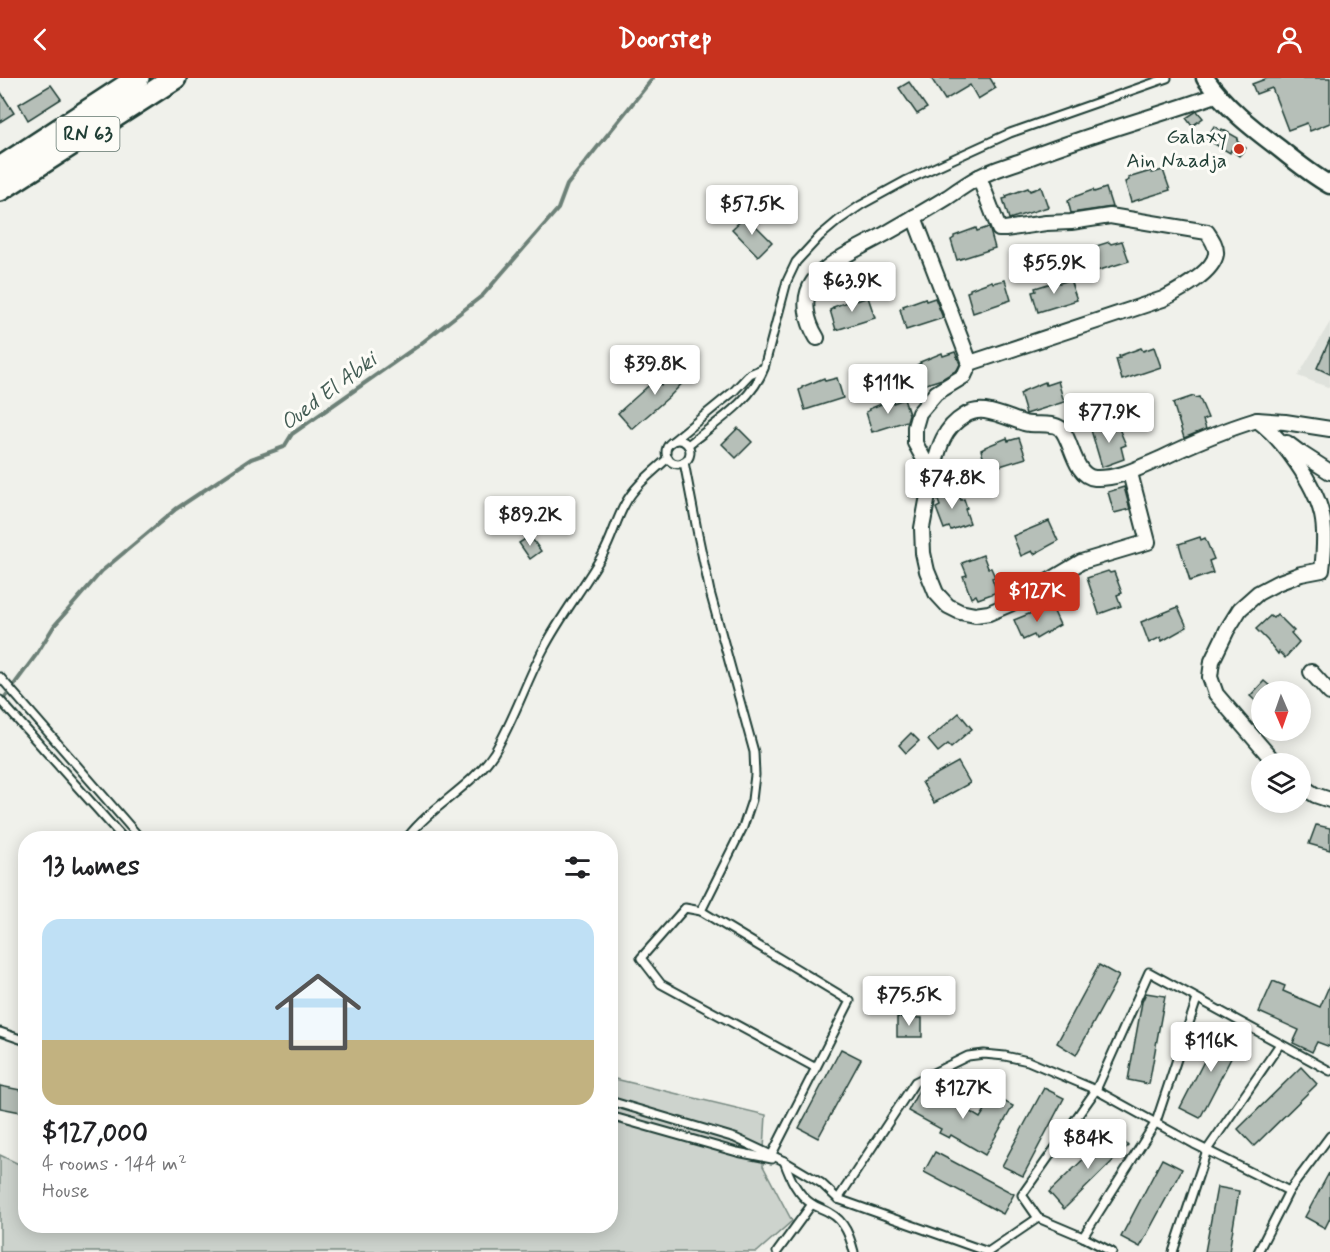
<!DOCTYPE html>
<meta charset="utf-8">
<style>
:root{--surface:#fff;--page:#f2f2f2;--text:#202124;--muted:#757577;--accent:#c8321e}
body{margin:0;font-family:Mynerve,sans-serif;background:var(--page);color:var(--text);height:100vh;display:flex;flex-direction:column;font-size:22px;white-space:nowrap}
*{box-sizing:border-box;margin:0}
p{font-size:20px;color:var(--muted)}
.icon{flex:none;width:33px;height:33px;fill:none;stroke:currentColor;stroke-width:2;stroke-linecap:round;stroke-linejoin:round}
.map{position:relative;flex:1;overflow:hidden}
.side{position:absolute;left:18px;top:753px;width:600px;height:402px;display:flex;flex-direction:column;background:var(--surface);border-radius:24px;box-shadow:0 3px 15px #0003}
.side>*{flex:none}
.needle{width:39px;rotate:178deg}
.tools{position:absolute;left:1251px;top:603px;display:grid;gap:12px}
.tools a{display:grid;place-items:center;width:60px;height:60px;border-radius:50%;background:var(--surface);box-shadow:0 3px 15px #0003;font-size:30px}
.price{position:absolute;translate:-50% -51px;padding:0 14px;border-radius:6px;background:#fff;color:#222;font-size:20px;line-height:39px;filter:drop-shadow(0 2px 3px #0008)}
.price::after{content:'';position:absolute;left:50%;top:36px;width:18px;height:14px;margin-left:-9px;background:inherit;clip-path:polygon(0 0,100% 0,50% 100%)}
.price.on{background:var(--accent);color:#fff}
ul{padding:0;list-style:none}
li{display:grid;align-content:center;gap:12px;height:318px;padding:0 24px}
li span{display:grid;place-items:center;height:186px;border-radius:18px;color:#555}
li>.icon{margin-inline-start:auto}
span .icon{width:108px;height:108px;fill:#fffc;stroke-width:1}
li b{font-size:26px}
h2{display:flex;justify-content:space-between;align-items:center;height:72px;padding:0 24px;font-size:26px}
header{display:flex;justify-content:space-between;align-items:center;height:78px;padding:0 24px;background:var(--accent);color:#fff;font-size:27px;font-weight:800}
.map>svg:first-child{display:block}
.built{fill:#dfe2dc}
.green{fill:#cdd3cd;stroke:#768880;stroke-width:1.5}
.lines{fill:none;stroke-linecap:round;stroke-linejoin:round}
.stream{stroke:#6c8077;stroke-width:4}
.building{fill:#b6bfb8;stroke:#1f3d34;stroke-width:1.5}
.service-casing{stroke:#1f3d34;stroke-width:11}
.minor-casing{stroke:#1f3d34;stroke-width:18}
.tertiary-casing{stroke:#1f3d34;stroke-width:21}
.primary-casing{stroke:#1f3d34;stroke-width:26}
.service{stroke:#fdfcf7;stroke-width:7}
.minor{stroke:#fdfcf7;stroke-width:14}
.tertiary{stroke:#fdfcf7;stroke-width:16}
.primary{stroke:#fdfcf7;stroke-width:21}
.poi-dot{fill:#c8321e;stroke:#fdfcf7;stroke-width:2}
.labels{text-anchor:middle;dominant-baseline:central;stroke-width:6;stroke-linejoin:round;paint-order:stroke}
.shield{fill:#fdfcf7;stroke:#62766e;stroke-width:1.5}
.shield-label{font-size:20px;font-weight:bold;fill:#1f3d34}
.poi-label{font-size:21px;fill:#1f3d34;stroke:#fdfcf7;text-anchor:end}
.water-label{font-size:22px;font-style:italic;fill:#455e56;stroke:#fdfcf7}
</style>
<header><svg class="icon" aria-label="back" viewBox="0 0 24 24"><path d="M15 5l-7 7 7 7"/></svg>Doorstep<svg class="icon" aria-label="person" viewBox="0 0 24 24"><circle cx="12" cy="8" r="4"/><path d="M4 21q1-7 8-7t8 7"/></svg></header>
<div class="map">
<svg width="1330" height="1174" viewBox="0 0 1330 1174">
<rect width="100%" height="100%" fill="#f0f1eb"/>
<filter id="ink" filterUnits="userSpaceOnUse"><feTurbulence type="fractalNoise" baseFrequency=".0167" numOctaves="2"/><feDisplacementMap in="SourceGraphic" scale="12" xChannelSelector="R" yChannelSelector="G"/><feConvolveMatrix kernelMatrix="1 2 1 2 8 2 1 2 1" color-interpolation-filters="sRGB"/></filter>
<g filter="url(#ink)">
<path class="built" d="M1330,244V310L1298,298Z"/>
<path class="green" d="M611,1000L766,1037L763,1088L792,1143L757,1174H0V1077L25,1089L26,1148H236L250,1151L254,1148H610Z"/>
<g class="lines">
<path class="stream" d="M2,623L36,577L54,548L102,493L176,431L251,381L284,369L292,356L419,267L483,217L558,131L567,107L653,0"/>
</g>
<g class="building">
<path d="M931,0H990L996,10L978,21L970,7L945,22Z"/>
<path d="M1268,0H1330V45L1310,53L1307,45L1288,52L1272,10L1256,16L1252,6Z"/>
<path d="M909,4L927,30L917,36L899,10Z"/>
<path d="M51,7L61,21L28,42L19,26Z"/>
<path d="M0,13L14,35L0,44Z"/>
<path d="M1197,33L1203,40L1192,48L1186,40Z"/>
<path d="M1214,48L1221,53L1222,51L1238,60L1237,63L1246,70L1239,78L1231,72L1230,75L1206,61Z"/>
<path d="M1163,92L1170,112L1131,124L1125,104L1129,102L1128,100L1151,93L1152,95Z"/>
<path d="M1041,109L1048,129L1009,141L1003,121L1007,120L1006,118L1028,110L1030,113Z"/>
<path d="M1106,110L1112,129L1071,135L1068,123L1071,121V120L1093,112L1094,114Z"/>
<path d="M746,138L772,164L758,178L732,151Z"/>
<path d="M989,149L995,170L957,182L951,162L954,160V158L976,150L977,153Z"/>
<path d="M1122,163L1129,183L1090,195L1084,175L1088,173L1087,171L1109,164L1111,166Z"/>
<path d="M1005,202L1011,222L973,235L967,214L970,213V211L992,203L993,205Z"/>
<path d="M1070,202L1077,222L1038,234L1032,214L1036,213L1035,210L1058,203L1059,205Z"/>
<path d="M868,219L875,240L836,252L830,232L834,230L833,229L855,221L857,223Z"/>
<path d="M925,220L926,223L935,220L943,240L906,252L900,231L904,230L903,228Z"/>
<path d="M1330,261V296L1317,290Z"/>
<path d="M1154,269L1161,289L1122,302L1116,281L1120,280L1119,278L1141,270L1143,273Z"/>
<path d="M955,274L960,286L957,292L942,301L923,307L917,287L921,285L920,284L942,275L943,278Z"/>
<path d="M687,281L696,291L670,318L632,351L618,335L656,301L661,307Z"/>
<path d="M824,300L825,303L837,300L843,320L805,332L799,312L802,310V309Z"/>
<path d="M1058,303L1064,324L1026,336L1020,316L1024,314L1023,313L1045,304L1046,307Z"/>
<path d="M1194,318L1195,320L1199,319L1208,340L1203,342L1206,351L1184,360L1173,325Z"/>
<path d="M904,321L909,336L907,343L872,354L866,334L870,332L869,331L891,322L893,325Z"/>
<path d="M1112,345L1113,347L1117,346L1126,367L1121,369L1124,381L1102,389L1091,352Z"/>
<path d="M738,350L752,364L736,380L722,366Z"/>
<path d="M1007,360L1008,363L1019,360L1026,380L987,392L981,372L985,370V369Z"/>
<path d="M955,409L961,422L964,421L967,430L965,431L970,445L951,452L949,449L944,451L936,430L940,428L937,420L938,415Z"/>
<path d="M1124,409L1130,431L1114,435L1108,414Z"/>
<path d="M1049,443L1058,463L1034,476L1032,473L1021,478L1013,458Z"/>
<path d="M530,458L541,473L530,481L519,465Z"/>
<path d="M1200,459L1201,462L1205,460L1214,481L1209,483L1213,495L1190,503L1179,466Z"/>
<path d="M983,477L988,490H991L995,499L992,500L997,514L978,521L976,517L971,520L963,498L967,497L962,485Z"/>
<path d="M1108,493L1110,495L1114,494L1122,515L1117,517L1121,528L1099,536L1087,500Z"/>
<path d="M1051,527L1060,547L1036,561L1034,557L1023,562L1014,542Z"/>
<path d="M1178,529L1187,549L1162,563L1161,559L1149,565L1141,544Z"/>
<path d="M1277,536L1294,553L1291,555L1299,564L1285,580L1279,574L1278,576L1267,562L1256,551L1270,538L1273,540Z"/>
<path d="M1264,603L1277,614H1262V629L1250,618Z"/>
<path d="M959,635L972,651L951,669L948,666L938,674L928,662Z"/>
<path d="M911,655L919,663L906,675L899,667Z"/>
<path d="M958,684L970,705L934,725L922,704Z"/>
<path d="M1316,747L1330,750V772L1309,766Z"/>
<path d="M1099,887L1119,898L1076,977L1057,965Z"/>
<path d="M1273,903L1285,908L1283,913L1320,929L1330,906V969L1317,964L1312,974L1293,965L1299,952L1259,934Z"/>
<path d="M1146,915L1165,918L1149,1006L1128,1002L1142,924Z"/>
<path d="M897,939L922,940V959H897Z"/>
<path d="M1221,950L1241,961L1200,1040L1180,1030Z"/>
<path d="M841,971L861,981L818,1060L799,1050Z"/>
<path d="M1301,989L1317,1006L1254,1068L1238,1051Z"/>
<path d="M0,1008L26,1013V1035L0,1030Z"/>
<path d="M1044,1010L1064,1020L1023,1098L1002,1088Z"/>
<path d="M919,1012L947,1028L951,1022L980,1040L994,1018L1013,1028L985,1077L951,1057L949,1060L939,1055L941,1051L908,1033Z"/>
<path d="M1114,1052L1128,1068L1064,1131L1049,1114Z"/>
<path d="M935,1074L1014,1116L1003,1136L924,1094Z"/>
<path d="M1162,1081L1182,1091L1140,1169L1121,1159Z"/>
<path d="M1330,1093V1140L1325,1150L1305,1139Z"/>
<path d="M1217,1109L1239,1113L1229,1174H1205Z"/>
</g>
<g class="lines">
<defs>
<g id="service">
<circle cx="678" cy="374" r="12"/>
<path d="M673,363L734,313L750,296L764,290L787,203L796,184L820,158L839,142L861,127L905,103L1010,55L1167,0"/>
<path d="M688,367C715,345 752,323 764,290"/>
<path d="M684,384L698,457L710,514L754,674L755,697L752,722L743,749L701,833"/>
<path d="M0,599L140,760"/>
<path d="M0,622L123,760"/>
<path d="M407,760C432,727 472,709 494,675C514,642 525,606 543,572C560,539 584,509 603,476C612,460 616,442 625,426C635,407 653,394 668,380"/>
<path d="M0,954L26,963"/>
<path d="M610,1023L735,1060L784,1083L821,1105L838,1121L988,1174"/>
<path d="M610,1038L737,1074L772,1081"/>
<path d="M771,1078L850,923L701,833L685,830L641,880L661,906L816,990"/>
<path d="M784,1083C790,1100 797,1116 812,1126C818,1130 824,1131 830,1135C845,1143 850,1159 854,1174"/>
<path d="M838,1121L915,1004L968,978L984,976L1005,978L1028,983L1096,1012L1194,1066L1289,1113"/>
<path d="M1083,1159L1156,1044L1197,921"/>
<path d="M777,1174L812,1126"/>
<path d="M988,1174L1038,1140"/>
<path d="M1112,1174L1083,1159L1038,1140L1022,1117L1096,1012L1149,894L1330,993"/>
<path d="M1173,1174L1207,1072L1280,966"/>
<path d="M1258,1174L1289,1113L1330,1058"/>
</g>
<g id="minor">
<path d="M914,139L970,285L1163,221C1178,213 1213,195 1216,176C1217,168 1211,160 1207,154L1110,138L1071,144L1046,145L1005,151H999L979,99"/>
<path d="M817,260C807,244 801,221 813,204C826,184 864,168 885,156C906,144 927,132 948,119C958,112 968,105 979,99C992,92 1007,88 1021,83C1085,57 1152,40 1216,17"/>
<path d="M970,285L964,298L936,315L919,335L915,349V365L932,396L922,450L923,475L927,493L936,515L948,528L960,534L975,537L989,535L1010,526L1081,484L1148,464L1130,395"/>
<path d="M1287,365L1299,374L1330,394"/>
<path d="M932,396C938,373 942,351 964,338C970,334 977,332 985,333C999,335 1011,341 1024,345C1035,348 1052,344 1060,350C1072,360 1073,398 1095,400C1119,401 1138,390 1160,381C1191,366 1224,352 1257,342"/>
<path d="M1311,594L1330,615"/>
<path d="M1276,686L1216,616L1210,599L1212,583L1227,552L1240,531L1258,515L1277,505L1301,496L1322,492C1324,475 1326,455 1322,437C1315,406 1283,361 1257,342L1285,344L1330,351"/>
<path d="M1300,707L1315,717L1330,722"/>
</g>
<path id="tertiary" d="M1205,0C1225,29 1252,50 1280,71C1296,84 1312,97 1330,107"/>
<g id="primary">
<path d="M0,90L138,0"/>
<path d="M0,112L175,0"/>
</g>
</defs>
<use href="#service" class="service-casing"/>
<use href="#minor" class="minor-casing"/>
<use href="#tertiary" class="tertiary-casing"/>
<use href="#primary" class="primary-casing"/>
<use href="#service" class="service"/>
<use href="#minor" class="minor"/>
<use href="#tertiary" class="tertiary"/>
<use href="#primary" class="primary"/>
</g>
</g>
<circle class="poi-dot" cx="1239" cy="71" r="6"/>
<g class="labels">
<rect class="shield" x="56.5" y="39" width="63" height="34" rx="4.5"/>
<g class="shield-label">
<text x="88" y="56">RN 63</text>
</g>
<g class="poi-label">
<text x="1227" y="59">Galaxy<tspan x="1227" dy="24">Ain Naadja</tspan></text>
</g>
<g class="water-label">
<text transform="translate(329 314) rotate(-37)">Oued El Abki</text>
</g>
</g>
</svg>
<div class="tools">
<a><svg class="needle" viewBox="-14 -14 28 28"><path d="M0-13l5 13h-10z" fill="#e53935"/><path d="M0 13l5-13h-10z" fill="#757577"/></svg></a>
<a><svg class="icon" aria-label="layers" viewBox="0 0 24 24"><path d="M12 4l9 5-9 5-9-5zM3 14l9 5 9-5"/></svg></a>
</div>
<b class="price" style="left:752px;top:158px">$57.5K</b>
<b class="price" style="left:1054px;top:217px">$55.9K</b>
<b class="price" style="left:852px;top:235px">$63.9K</b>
<b class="price" style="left:655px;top:318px">$39.8K</b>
<b class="price" style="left:888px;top:337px">$111K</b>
<b class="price" style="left:1109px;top:366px">$77.9K</b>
<b class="price" style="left:952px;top:432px">$74.8K</b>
<b class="price" style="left:530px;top:469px">$89.2K</b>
<b class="price on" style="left:1037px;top:545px">$127K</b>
<b class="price" style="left:909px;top:949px">$75.5K</b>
<b class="price" style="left:1211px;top:995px">$116K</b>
<b class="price" style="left:963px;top:1042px">$127K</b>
<b class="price" style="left:1088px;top:1092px">$84K</b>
<section class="side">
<h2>13 homes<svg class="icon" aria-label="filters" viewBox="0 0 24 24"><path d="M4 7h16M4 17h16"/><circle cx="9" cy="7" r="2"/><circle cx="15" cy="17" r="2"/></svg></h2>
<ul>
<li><span style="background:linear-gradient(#bfe0f5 65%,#c2b280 0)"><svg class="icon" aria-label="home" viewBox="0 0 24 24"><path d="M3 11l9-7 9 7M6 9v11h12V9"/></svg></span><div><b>$127,000</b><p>4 rooms · 144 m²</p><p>House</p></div></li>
</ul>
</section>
</div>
